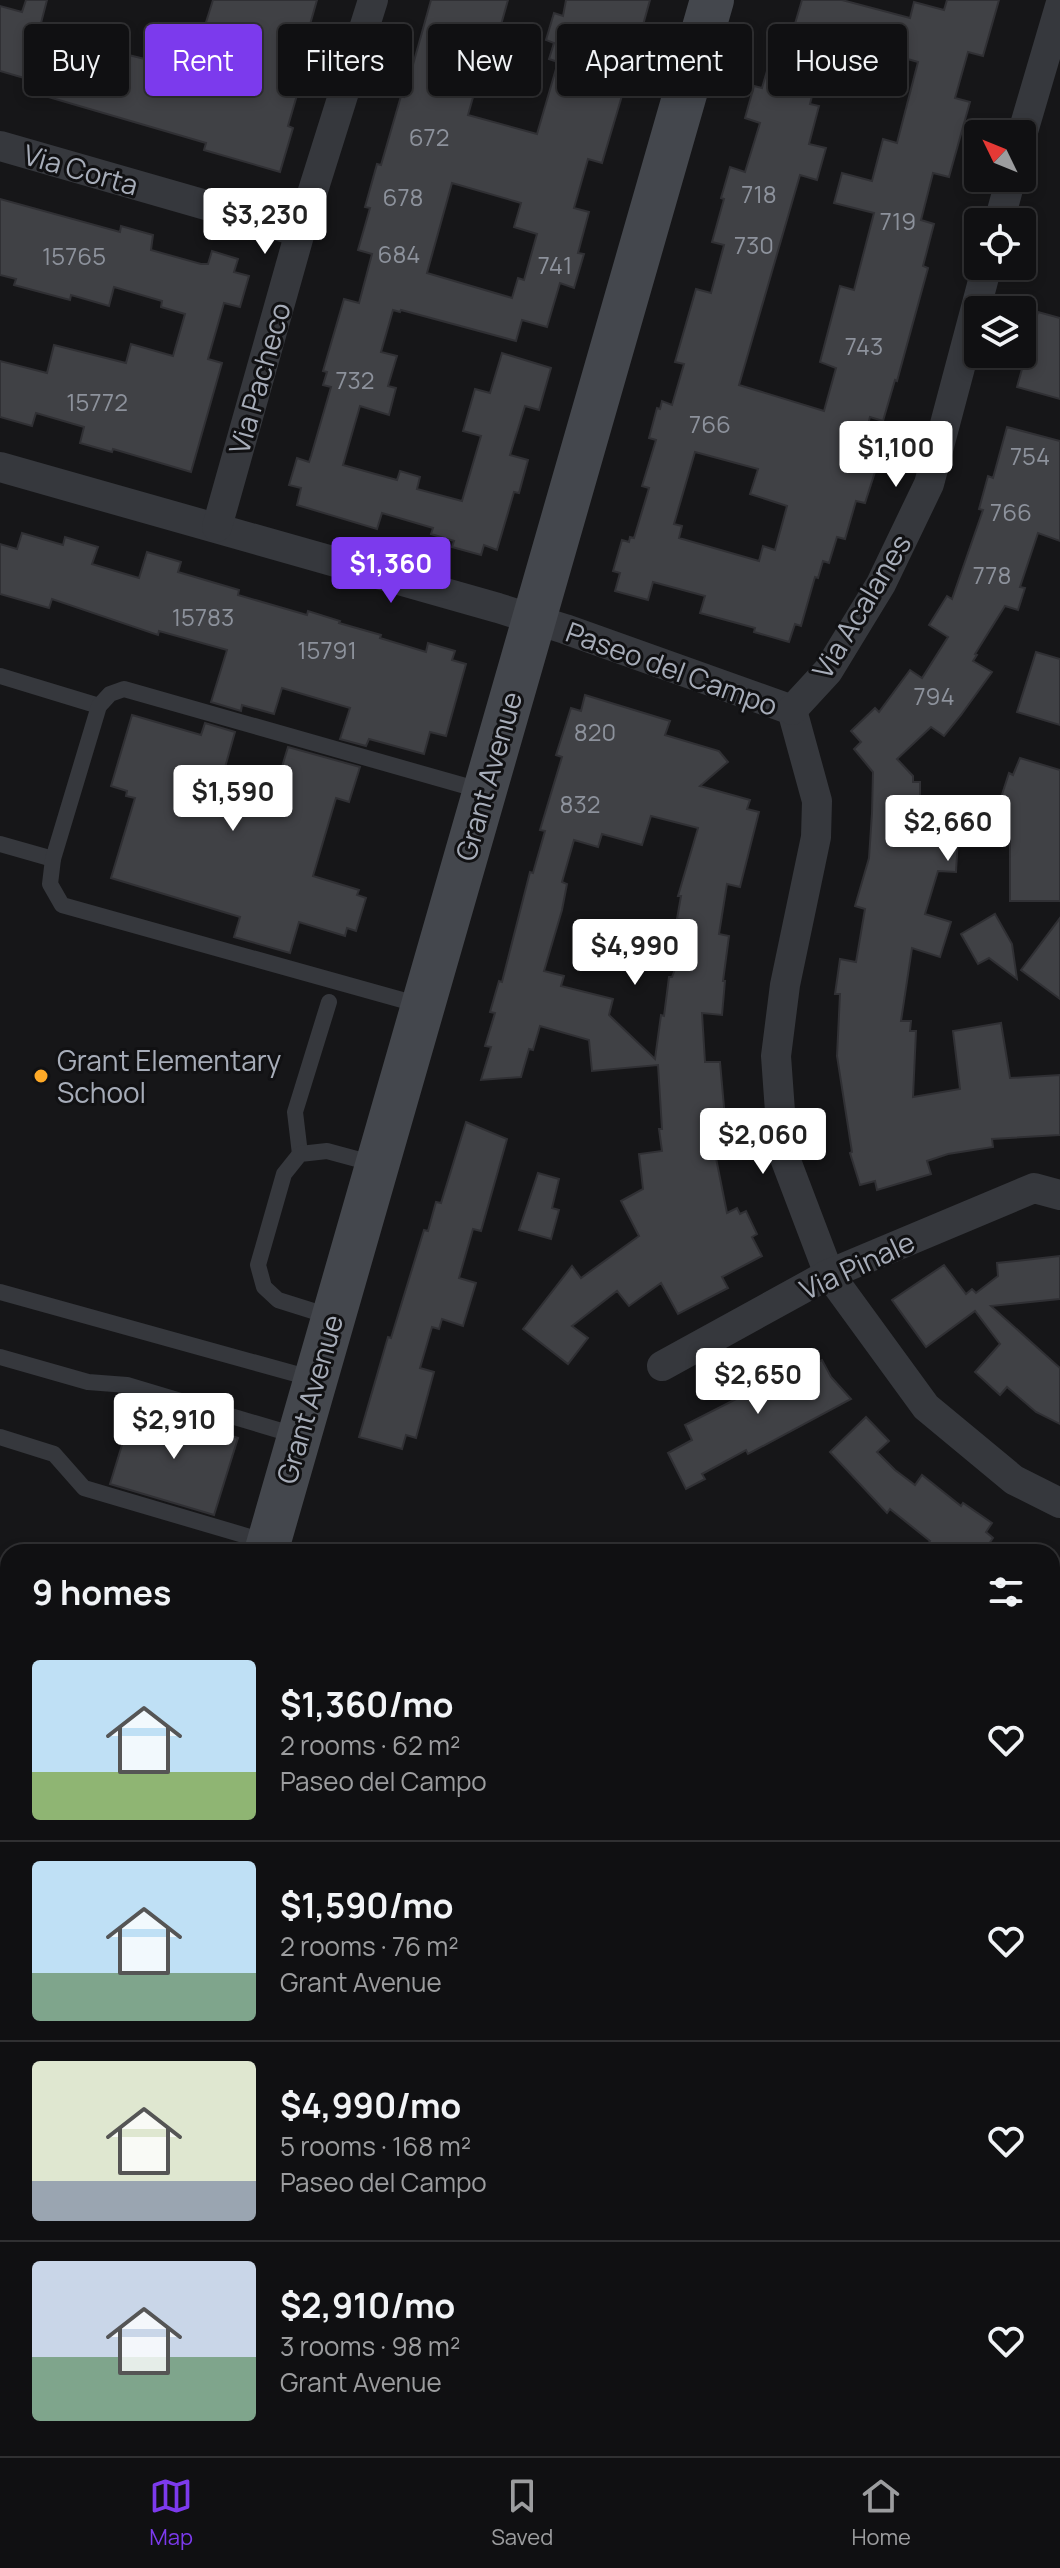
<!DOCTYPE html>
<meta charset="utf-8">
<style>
:root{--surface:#101012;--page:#1e1e20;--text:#f1f3f6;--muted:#9c9d9f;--line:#303032;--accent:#7c3aed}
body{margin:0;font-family:Manrope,sans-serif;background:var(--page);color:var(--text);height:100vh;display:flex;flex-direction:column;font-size:30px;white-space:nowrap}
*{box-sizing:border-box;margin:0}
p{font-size:26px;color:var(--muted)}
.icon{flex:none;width:44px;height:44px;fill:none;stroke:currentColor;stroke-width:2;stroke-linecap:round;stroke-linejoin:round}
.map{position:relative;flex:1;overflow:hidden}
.side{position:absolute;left:0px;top:1544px;width:1060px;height:912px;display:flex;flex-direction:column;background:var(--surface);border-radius:24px 24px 0 0;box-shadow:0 4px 12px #0003,0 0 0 2px var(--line)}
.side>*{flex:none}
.banner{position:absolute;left:24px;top:24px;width:1012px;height:72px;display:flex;gap:16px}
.needle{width:52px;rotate:313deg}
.fabs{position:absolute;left:964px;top:120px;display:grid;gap:16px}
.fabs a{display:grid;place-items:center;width:72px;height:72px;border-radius:8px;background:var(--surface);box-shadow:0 4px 12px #0003,0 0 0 2px var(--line);font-size:40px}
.price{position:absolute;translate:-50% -68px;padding:0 18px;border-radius:8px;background:#fff;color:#222;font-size:26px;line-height:52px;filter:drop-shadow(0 2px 4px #0008)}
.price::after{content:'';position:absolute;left:50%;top:48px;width:24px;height:18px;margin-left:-12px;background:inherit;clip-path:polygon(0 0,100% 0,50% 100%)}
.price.selected{background:var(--accent);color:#fff}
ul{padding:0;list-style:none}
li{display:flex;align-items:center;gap:24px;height:200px;padding:0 32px}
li+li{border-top:2px solid var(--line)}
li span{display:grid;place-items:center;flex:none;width:224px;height:160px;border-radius:8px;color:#555}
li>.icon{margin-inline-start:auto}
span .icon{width:96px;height:96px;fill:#fffc;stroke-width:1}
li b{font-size:34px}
h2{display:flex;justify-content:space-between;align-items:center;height:96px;padding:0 32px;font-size:34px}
.tag{padding:0 28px;border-radius:8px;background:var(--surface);box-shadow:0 4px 12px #0003,0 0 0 2px var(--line);font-size:28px;line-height:72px}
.tag.selected{background:var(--accent);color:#fff}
.dock{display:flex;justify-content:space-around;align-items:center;height:112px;border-top:2px solid var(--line);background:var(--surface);font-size:22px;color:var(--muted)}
.dock a{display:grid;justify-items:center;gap:4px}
.dock .selected{color:var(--accent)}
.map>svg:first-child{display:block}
.built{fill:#222225}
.grass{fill:url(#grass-tufts)}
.building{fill:#404145;stroke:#303034;stroke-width:2;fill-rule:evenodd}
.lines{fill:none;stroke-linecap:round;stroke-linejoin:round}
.lane{stroke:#36383d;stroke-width:16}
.street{stroke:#36383d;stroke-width:30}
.secondary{stroke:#44474d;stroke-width:44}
.poi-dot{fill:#ffaa27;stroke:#111113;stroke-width:3}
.labels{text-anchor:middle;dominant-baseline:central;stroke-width:6;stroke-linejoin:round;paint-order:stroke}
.number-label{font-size:24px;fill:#8d929c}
.street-label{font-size:28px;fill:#a7adb9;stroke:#111113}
.poi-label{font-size:28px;fill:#a7adb9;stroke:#111113;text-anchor:start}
</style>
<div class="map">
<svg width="1060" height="2456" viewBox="0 0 1060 2456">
<defs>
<pattern id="grass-tufts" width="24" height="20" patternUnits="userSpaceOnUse" patternTransform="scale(2)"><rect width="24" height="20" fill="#1d261e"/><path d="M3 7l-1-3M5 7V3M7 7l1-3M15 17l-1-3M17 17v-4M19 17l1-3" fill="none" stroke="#3b433d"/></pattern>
</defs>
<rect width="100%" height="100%" fill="#161618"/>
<path class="built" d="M0,2089L8,2091V2206L0,2235Z"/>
<path class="grass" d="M1052,2342L1060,2345V2433L1053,2456H77L80,2448H1052Z"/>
<g class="building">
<path d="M26,0H47L40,27L101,44L100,48L149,60L159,23L202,35L213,0H317L307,35L314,37L288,126L293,128L280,172L204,150L206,143L28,91L31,80L0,71V6L22,12Z"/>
<path d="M431,0H508L497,39L490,37L468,115L537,134L558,62L549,59L554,43L546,40L554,13L563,16L566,0H650L638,43L622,39L609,85L624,89L602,163L588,159L574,208L589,212L578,253L584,254L574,288L560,283L547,327L522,320L516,341L401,310L400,312L393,310L381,352L397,356L388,386L396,388L389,415L360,406L343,465L397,480L400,471L420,477L417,489L462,501L481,436L463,431L475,389L490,393L502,353L551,368L539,410L525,406L510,455L528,460L519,493L514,492L497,550L484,545L481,555L452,547L454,541L431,534L433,528L382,513L377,529L297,505L301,488L289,485L297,458L309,462L311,456L331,387L323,385L327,372L323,371L344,299L359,303L372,254L358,250L370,208L365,207L377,164L381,165L401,96L404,97ZM452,183L521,203L514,227L537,234L524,280L518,278L512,298L427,273Z"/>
<path d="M802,0H842L910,18L914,2L944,10L947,0H999L983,56L968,52L955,98L970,102L949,177L933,173L921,220L934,224L923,266L928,268L897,381L895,380L883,421L870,417L857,466L875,472L865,503L856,501L845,539L837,537L829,563L823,561L818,578L815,577L801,626L795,624L789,642L754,632L755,628L700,613L705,596L653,582L648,600L615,591L620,573L613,571L622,540L629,542L630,537L634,538L649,488L642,486L656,440L649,438L657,408L660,409L662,401L672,405L684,364L675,362L696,289L711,293L724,245L712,242L724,199L721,198L730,167L745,172L760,123L745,118L754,86L762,88L774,47L787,51ZM837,39L918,62L897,143L883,139L872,181L842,173L834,203L874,213L854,290L840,286L820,362L836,368L824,411L739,385L800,175L817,180L826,148L809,144L819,106L810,104L823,53L831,56ZM695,452L758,469L750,494L787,506L775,550L763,546L759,561L679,538L682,526L674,524Z"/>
<path d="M0,199L120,232L121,226L153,235L151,250L201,264H208L212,251L238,259L234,272L249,276L240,307L224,303L208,359L222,363L191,472L113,449L112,452L80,443L84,427L36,413L32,426L0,417V361L47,373L54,345L126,363L131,344L173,356L185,314L161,307L162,301L114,287L109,306L71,295L70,300L14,285L16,279L0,275Z"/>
<path d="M1038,312L1060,318V399L1017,387Z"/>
<path d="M1007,427L1060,441V541L1038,533L1020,587L1025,588L1018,610L1005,606L975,654L977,655L973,661L992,672L961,715L944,736L931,727L897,759L913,776V782H920V803L1004,808L999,804L1009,773L1013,775L1020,758L1060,770V901H1010V839L958,836L956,872L938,871L925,914L951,922L940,957L912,948L901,1021H911L910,1031H916L913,1097L960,1089L953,1031L1001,1023L1010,1078L1060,1075V1135L992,1139L993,1147L948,1154L927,1161L931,1174L877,1190L875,1181L860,1185L850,1153L852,1152L837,1056L840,994H835L840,959L856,962L865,909L855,906L869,858L872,813L873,772L854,749L861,742L851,731L875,708L879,712L910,670L922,678L948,637L929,625L947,596L952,599L983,510L979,509L988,476L993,478Z"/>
<path d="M22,533L63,545L65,537L98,547L92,564L139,578L147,552L181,562L178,572L239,590L238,595L307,615L308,611L340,621L339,623L381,635L380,638L426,652L428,643L455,651L452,660L466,664L446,736L430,732L424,754L369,739L366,746L340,739L350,708L282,688L274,714L242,705L241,711L211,702L227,650L159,631L158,635L52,599L49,608L0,594V544L17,549Z"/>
<path d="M1036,652L1060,659V725L1017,712Z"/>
<path d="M585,695L670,721L665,735L719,751L728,762L700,786L750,800L747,809L759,812L740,887L727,884L719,934L729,936L723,981H725L722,1015L702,1013L705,1062H720L727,1141L713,1143L727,1213L737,1208L740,1214L746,1211L757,1234L752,1237L762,1256L722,1277L728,1288L678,1314L661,1283L629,1306L617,1291L572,1326L588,1338L568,1364L523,1329L572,1266L581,1278L639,1236L621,1201L643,1189L639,1154L662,1151L659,1129H662L658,1065L592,1071L589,1040L540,1026L533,1050L529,1049L521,1077L481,1080L491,1047L485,1046L495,1013L490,1012L499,981L502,982L530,872L533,873L545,831L540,830L562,757L556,755L571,708L581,711ZM651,816L698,828L678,896H681L677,919L685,920L679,959L672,977H669L664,1016L661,1015L655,1059L609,1015L613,999L561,986L564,976L544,971L562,910L567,884L562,882L574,840L598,847L602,834L642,845Z"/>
<path d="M132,715L201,735L205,723L235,732L222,778L274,793L288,747L360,767L349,802L336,798L313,876L359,890L357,895L366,898L356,931L347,928L345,936L299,922L290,953L234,937L240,917L111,878L135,798L126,796L127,791L111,786Z"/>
<path d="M995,914L1012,944L1017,979L989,958L978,964L961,934Z"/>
<path d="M1060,918V999L1021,970Z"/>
<path d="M466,1122L507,1139L481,1231L473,1229L459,1278L476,1283L463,1326L442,1319L439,1329L432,1327L420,1368L434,1372L416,1438L406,1435L402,1449L359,1437L388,1337L391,1338L424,1230L428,1231L436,1202L441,1203Z"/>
<path d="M538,1173L559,1179L552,1208L559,1210L551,1239L519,1230Z"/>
<path d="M1060,1256V1299L991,1306L1060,1368V1424L1036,1412L1007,1387L1000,1395L975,1372L1000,1344L975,1311L926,1347L892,1300L944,1265L966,1294L972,1289L976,1293L998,1276L997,1263Z"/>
<path d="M808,1351L814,1364L822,1360L831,1377L851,1399L748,1454L746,1450L702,1474L705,1479L686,1489L668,1453L692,1440L685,1425L744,1395L739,1386Z"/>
<path d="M134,1406L238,1438L214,1515L110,1484Z"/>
<path d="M866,1417L889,1441L877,1452L895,1470L915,1485L922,1475L961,1506L963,1503L992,1523L986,1532L993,1538L983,1552H923L930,1541L890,1509L887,1513L830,1452Z"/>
</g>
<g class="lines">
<g class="lane">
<path d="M0,676L99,706"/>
<path d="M0,844L53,859"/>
<path d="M420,1005L62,905L50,884L53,859L99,706L110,694L124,689L483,791"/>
<path d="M300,1154L295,1112L329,1002"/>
<path d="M0,1292L314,1379"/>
<path d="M332,1317L278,1300L264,1287L258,1265L284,1174L300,1154L327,1151L375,1164"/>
<path d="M0,1357L88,1382L127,1385L298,1436"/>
<path d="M0,1437L54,1454L84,1488L267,1542"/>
<path d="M0,1897L8,1901"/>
<path d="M0,1983L8,1962"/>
<path d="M0,2140L8,2112"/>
<path d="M24,2448L58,2456"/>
</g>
<g class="street">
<path d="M1022,135L1060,6"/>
<path d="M0,146L300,232"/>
<path d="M999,222L1011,178"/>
<path d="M0,467L498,608L565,629L792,710"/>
<path d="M217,527L300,232L373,0"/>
<path d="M792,710L817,801L816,837L785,985L776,1056L783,1153L829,1274L926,1407L1014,1480L1060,1503"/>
<path d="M792,710L828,671L881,584L929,484L987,266"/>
<path d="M662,1366L829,1274L1034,1188L1060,1195"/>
<path d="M1052,1828L1060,1831"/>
<path d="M0,2062L8,2065"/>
</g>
<g class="secondary">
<path d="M266,1552L712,0"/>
<path d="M0,1797L8,1801"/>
<path d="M0,1845L8,1849"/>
<path d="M1052,2168L1060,2171"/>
<path d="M16,2456L19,2448"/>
</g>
</g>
<circle class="poi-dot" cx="41" cy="1076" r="8"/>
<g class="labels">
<g class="number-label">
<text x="429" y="136">672</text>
<text x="759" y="193">718</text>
<text x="403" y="196">678</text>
<text x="898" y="220">719</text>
<text x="754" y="244">730</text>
<text x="399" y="253">684</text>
<text x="74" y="255">15765</text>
<text x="555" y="264">741</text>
<text x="864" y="345">743</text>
<text x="355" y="379">732</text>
<text x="97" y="401">15772</text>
<text x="710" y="423">766</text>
<text x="1030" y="455">754</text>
<text x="1011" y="511">766</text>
<text x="992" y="574">778</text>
<text x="203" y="616">15783</text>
<text x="327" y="649">15791</text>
<text x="934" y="695">794</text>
<text x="595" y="731">820</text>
<text x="580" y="803">832</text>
</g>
<g class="street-label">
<text transform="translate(81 169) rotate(16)">Via Corta</text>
<text transform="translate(259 378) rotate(-74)">Via Pacheco</text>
<text transform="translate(861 606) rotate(-59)">Via Acalanes</text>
<text transform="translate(672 668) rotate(20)">Paseo del Campo</text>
<text transform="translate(488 776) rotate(-74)">Grant Avenue</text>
<text transform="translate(857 1265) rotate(-25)">Via Pinale</text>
<text transform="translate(309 1399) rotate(-74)">Grant Avenue</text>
</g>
<g class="poi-label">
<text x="57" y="1060">Grant Elementary<tspan x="57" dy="32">School</tspan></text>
</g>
</g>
</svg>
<div class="fabs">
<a><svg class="needle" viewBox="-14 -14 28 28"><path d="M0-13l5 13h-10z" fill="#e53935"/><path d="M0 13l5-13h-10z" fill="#9c9d9f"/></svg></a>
<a><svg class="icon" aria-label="locate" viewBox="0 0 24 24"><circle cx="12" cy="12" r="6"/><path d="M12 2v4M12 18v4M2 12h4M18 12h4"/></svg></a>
<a><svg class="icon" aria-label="layers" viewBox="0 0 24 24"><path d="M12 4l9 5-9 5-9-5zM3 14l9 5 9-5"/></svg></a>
</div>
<b class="price" style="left:265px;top:256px">$3,230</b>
<b class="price" style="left:896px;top:489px">$1,100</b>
<b class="price selected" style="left:391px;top:605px">$1,360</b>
<b class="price" style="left:233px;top:833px">$1,590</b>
<b class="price" style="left:948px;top:863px">$2,660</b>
<b class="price" style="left:635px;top:987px">$4,990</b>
<b class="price" style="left:763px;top:1176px">$2,060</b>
<b class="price" style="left:758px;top:1416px">$2,650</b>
<b class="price" style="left:174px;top:1461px">$2,910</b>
<div class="banner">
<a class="tag">Buy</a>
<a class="tag selected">Rent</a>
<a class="tag">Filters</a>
<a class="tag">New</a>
<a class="tag">Apartment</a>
<a class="tag">House</a>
</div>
<section class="side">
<h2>9 homes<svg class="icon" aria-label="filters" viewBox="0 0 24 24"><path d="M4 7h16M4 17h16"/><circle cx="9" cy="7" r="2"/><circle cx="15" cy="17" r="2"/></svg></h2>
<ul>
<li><span style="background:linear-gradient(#bfe0f5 70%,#8fb573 0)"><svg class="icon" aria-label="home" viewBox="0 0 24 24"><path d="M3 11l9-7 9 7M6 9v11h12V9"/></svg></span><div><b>$1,360/mo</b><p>2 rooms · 62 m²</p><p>Paseo del Campo</p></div><svg class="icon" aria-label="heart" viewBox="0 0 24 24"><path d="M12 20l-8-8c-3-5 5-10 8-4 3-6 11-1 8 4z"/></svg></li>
<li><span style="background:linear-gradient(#bfe0f5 70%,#7fa58c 0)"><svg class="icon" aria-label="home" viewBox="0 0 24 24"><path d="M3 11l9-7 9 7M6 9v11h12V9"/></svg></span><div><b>$1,590/mo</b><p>2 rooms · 76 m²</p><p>Grant Avenue</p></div><svg class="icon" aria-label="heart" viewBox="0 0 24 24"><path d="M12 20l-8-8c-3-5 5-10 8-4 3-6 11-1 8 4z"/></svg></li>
<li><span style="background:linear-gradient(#dfe7d0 75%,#9aa5b1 0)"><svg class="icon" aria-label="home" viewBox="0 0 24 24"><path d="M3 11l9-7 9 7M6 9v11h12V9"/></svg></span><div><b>$4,990/mo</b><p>5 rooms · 168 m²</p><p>Paseo del Campo</p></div><svg class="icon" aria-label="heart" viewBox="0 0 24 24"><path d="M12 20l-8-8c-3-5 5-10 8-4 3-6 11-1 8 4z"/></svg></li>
<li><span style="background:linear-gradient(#c9d6e8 60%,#7fa58c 0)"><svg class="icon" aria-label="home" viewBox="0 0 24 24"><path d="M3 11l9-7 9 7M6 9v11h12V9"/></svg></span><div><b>$2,910/mo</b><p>3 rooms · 98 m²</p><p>Grant Avenue</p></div><svg class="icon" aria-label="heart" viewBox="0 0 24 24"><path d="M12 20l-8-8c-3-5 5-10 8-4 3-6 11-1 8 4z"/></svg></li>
</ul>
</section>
</div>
<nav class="dock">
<a class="selected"><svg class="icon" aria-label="map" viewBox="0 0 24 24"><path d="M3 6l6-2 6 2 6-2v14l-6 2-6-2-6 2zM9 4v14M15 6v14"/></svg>Map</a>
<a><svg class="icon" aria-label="saved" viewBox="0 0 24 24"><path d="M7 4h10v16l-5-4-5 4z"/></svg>Saved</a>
<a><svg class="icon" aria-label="home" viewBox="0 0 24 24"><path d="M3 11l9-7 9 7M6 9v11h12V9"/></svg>Home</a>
</nav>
